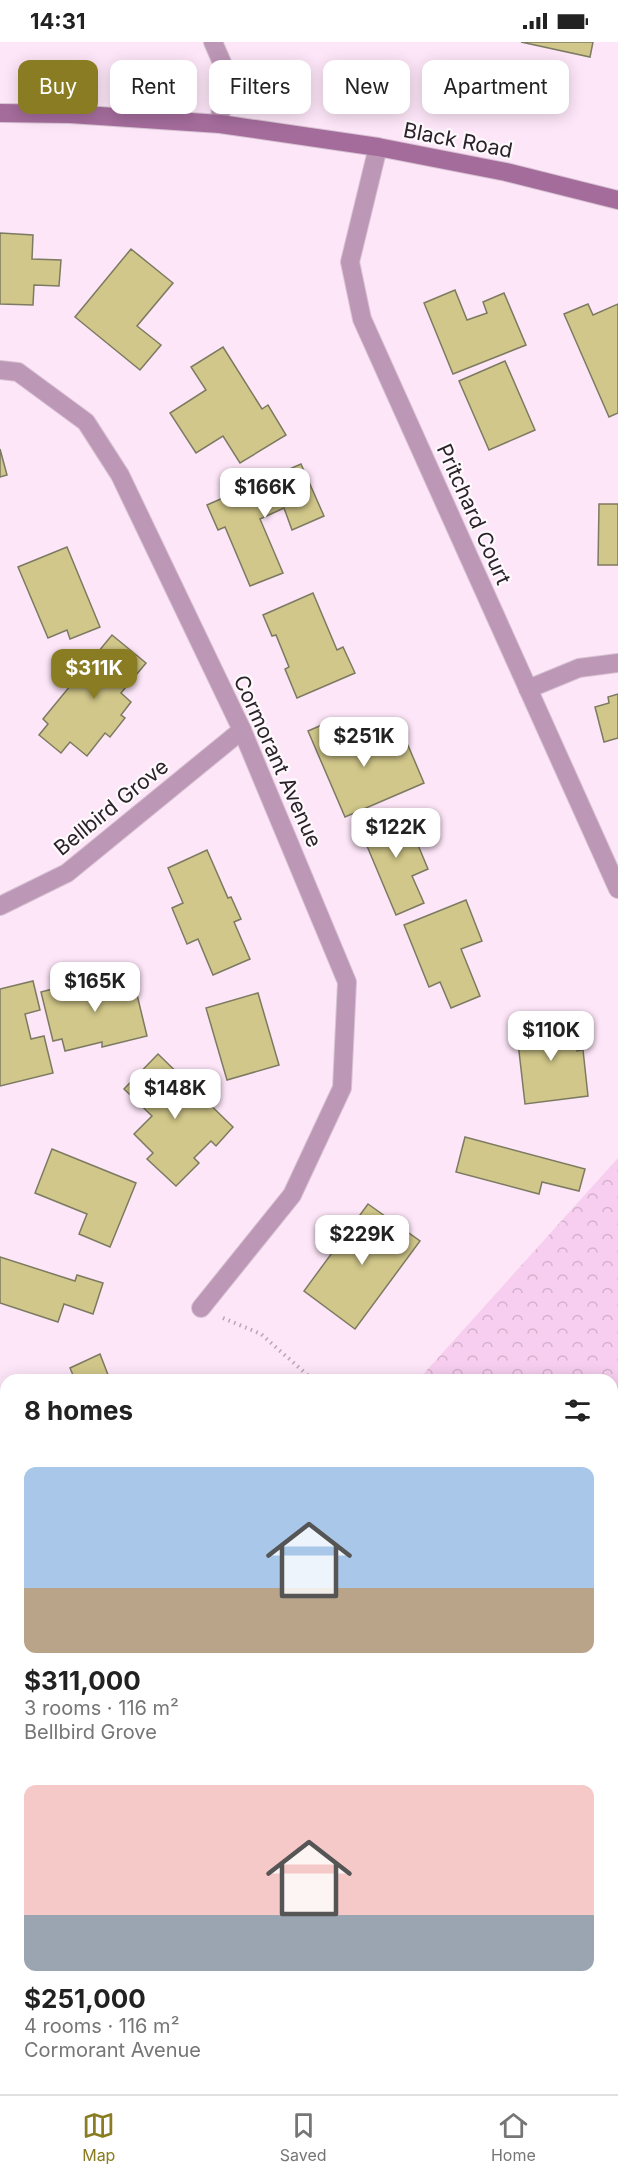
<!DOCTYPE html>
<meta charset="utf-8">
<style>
:root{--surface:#fff;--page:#f2f2f2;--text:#222;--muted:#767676;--line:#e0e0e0;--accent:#8a7c22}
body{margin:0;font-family:Inter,sans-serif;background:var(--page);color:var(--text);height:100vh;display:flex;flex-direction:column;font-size:22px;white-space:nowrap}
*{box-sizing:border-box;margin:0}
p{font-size:20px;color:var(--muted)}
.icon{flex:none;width:33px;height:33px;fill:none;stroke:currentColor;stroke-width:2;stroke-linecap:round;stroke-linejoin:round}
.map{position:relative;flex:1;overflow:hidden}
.drawer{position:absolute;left:0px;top:1332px;width:618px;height:720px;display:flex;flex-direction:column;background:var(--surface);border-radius:18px 18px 0 0;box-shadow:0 3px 15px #0003}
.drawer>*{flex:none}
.banner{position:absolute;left:18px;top:18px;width:582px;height:54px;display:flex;gap:12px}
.price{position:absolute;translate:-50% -51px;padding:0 14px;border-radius:12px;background:#fff;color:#222;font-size:20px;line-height:39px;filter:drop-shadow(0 2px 3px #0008)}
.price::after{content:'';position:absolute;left:50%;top:36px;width:18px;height:14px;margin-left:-9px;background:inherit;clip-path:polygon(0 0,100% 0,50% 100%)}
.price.selected{background:var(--accent);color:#fff}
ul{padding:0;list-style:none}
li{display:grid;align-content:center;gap:12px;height:318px;padding:0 24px}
li span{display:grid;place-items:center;height:186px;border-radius:12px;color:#555}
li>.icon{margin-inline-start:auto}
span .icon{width:108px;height:108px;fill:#fffc;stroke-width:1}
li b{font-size:26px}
h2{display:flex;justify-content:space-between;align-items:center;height:72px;padding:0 24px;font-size:26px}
.chip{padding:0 21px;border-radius:12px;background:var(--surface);box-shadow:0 3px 15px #0003;font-size:21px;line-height:54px}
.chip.selected{background:var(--accent);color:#fff}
.status{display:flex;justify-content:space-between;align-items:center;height:42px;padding:0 30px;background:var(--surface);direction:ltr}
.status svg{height:16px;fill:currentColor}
.dock{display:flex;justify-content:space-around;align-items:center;height:84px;border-top:2px solid var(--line);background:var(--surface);font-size:16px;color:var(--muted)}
.dock a{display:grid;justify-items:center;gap:3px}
.dock .selected{color:var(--accent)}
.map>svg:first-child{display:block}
.park{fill:url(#park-crowns)}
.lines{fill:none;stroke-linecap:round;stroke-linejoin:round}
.stream{stroke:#9a7594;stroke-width:9}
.building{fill:#d1c78a;stroke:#7d7a62;stroke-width:1.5}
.street-casing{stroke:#d7c3d3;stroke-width:20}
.secondary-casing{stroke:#d7c3d3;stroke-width:20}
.path{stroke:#b8a6b4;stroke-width:4;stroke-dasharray:1.5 4.5;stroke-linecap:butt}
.street{stroke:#bd97b6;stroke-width:18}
.secondary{stroke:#a46c9b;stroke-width:18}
.labels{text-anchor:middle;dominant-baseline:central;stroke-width:4.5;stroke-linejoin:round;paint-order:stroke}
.street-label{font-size:21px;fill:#2a2228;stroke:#fef9fd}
</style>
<div class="status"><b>14:31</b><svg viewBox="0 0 49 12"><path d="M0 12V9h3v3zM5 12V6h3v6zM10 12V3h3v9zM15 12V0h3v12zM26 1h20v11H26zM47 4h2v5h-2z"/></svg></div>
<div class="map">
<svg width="618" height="2052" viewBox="0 0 618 2052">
<defs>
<pattern id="park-crowns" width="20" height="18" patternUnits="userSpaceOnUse" patternTransform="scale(1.5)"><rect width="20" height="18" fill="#f7ceef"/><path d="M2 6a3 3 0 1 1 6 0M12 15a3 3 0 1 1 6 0" fill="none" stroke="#d4b1cd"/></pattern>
</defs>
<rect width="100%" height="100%" fill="#fde6f8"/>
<g class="park">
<path d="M618,1116V1539L612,1536V1338H418Z"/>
<path d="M0,1350L6,1357V2046H483L481,2052H0Z"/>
</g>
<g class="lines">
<path class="stream" d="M170,2052V2046"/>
</g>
<g class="building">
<path d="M521,0H593L590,15Z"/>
<path d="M0,191L33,193L32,217L61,218L59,244L34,243L33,263L0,262Z"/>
<path d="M131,207L173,241L137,284L161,303L140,328L75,275Z"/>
<path d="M455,248L467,278L487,271L483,260L504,251L526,303L453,332L424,261Z"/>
<path d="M588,262L593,273L618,262V371L609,375L564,272Z"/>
<path d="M223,305L262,367L268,363L286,393L240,421L223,394L196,411L170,371L206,348L191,325Z"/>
<path d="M505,319L535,388L489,408L459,339Z"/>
<path d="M0,407L7,433L0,435Z"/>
<path d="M301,422L324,474L292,488L284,466L260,477L283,531L250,544L225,485L218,488L207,463Z"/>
<path d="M599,462H618V523H598Z"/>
<path d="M67,505L100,585L70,597L67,588L48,596L18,525Z"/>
<path d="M313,551L337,608L343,605L355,631L297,656L285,627L289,625L276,593L272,594L263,573Z"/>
<path d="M112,593L146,621L121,651L131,660L121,673L125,676L110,695L105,691L87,714L70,700L61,711L39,693L48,682L43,677Z"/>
<path d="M618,652V696L604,700L595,665L609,661L608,655Z"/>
<path d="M336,677L344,694L355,689L364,711L404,694L424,741L345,775L308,689Z"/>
<path d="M403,767L428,827L412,834L424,861L396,873L359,785Z"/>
<path d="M207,808L228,856L231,855L241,877L234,880L250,917L213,933L198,897L187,902L172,866L183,861L168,826Z"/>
<path d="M466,858L482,899L461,907L480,954L451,966L440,940L429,945L404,883Z"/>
<path d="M132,932L147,994L102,1005V1000L65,1009L62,997L53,999L41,950L75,941L77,945Z"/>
<path d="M33,939L40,968L25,972L31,997L44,994L53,1031L0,1044V947Z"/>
<path d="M258,951L279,1023L227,1038L206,966Z"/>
<path d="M574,976L577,1009L583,1008L588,1054L525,1062L516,983Z"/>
<path d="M158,1012L233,1085L216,1104L211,1099L194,1116L199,1121L176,1144L147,1117L153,1111L134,1092L152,1074L124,1047Z"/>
<path d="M465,1095L585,1127L579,1149L542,1140L539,1152L456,1130Z"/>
<path d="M52,1107L136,1141L110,1205L79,1192L87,1172L35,1151Z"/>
<path d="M368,1162L420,1199L355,1287L304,1249Z"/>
<path d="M0,1215L75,1239L77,1233L103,1241L93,1272L64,1262L58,1280L0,1261Z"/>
<path d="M100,1312L110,1338H75L70,1326Z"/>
<path d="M612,1939L618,1941V2052H577L579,2046H612Z"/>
</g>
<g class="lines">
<defs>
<g id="street">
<path d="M213,0L223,23L220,82"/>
<path d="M378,105L350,220L362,277L618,847"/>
<path d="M0,328L18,330L86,380L120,433L242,688L347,940L342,1046L292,1153L201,1266"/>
<path d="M528,647L579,626L618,621"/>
<path d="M0,864L67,831L242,688"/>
<path d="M612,1786L618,1774"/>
<path d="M506,2052L507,2046"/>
</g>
<path id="secondary" d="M0,71L70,72L220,82L378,105L506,130L618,158"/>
</defs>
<use href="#street" class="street-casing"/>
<use href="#secondary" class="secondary-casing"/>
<g class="path">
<path d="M223,1276L261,1292L313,1338"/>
<path d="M0,1411L6,1417"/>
<path d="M612,1442L618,1441"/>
<path d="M0,1506H6"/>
<path d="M263,2052V2046"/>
</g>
<use href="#street" class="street"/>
<use href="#secondary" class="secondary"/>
</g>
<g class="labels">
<g class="street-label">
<text transform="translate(458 98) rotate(11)">Black Road</text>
<text transform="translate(474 472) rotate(66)">Pritchard Court</text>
<text transform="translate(278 719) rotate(66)">Cormorant Avenue</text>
<text transform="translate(111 765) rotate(-39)">Bellbird Grove</text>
</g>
</g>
</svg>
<b class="price" style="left:265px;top:477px">$166K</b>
<b class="price selected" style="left:94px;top:658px">$311K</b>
<b class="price" style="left:364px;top:726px">$251K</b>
<b class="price" style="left:396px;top:817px">$122K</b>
<b class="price" style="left:95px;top:971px">$165K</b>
<b class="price" style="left:551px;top:1020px">$110K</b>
<b class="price" style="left:175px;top:1078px">$148K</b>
<b class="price" style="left:362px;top:1224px">$229K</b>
<div class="banner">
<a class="chip selected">Buy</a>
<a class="chip">Rent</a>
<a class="chip">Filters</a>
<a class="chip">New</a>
<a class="chip">Apartment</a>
</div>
<section class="drawer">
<h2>8 homes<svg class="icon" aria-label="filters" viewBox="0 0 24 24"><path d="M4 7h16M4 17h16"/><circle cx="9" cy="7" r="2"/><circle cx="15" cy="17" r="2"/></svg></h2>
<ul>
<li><span style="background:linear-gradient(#a9c7e8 65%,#b9a48a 0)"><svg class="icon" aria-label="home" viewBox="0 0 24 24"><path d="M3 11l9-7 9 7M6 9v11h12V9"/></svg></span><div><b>$311,000</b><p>3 rooms · 116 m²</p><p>Bellbird Grove</p></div></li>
<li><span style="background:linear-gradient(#f6c9c9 70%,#9aa5b1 0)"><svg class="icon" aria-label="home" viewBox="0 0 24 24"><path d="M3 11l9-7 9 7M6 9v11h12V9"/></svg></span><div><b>$251,000</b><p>4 rooms · 116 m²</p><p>Cormorant Avenue</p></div></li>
</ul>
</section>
</div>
<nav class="dock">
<a class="selected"><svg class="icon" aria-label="map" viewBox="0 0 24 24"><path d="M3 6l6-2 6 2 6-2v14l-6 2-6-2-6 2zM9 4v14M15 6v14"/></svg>Map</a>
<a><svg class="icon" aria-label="saved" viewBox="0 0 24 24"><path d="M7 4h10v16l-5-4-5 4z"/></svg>Saved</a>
<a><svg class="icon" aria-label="home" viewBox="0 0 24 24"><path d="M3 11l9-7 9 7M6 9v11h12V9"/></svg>Home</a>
</nav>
